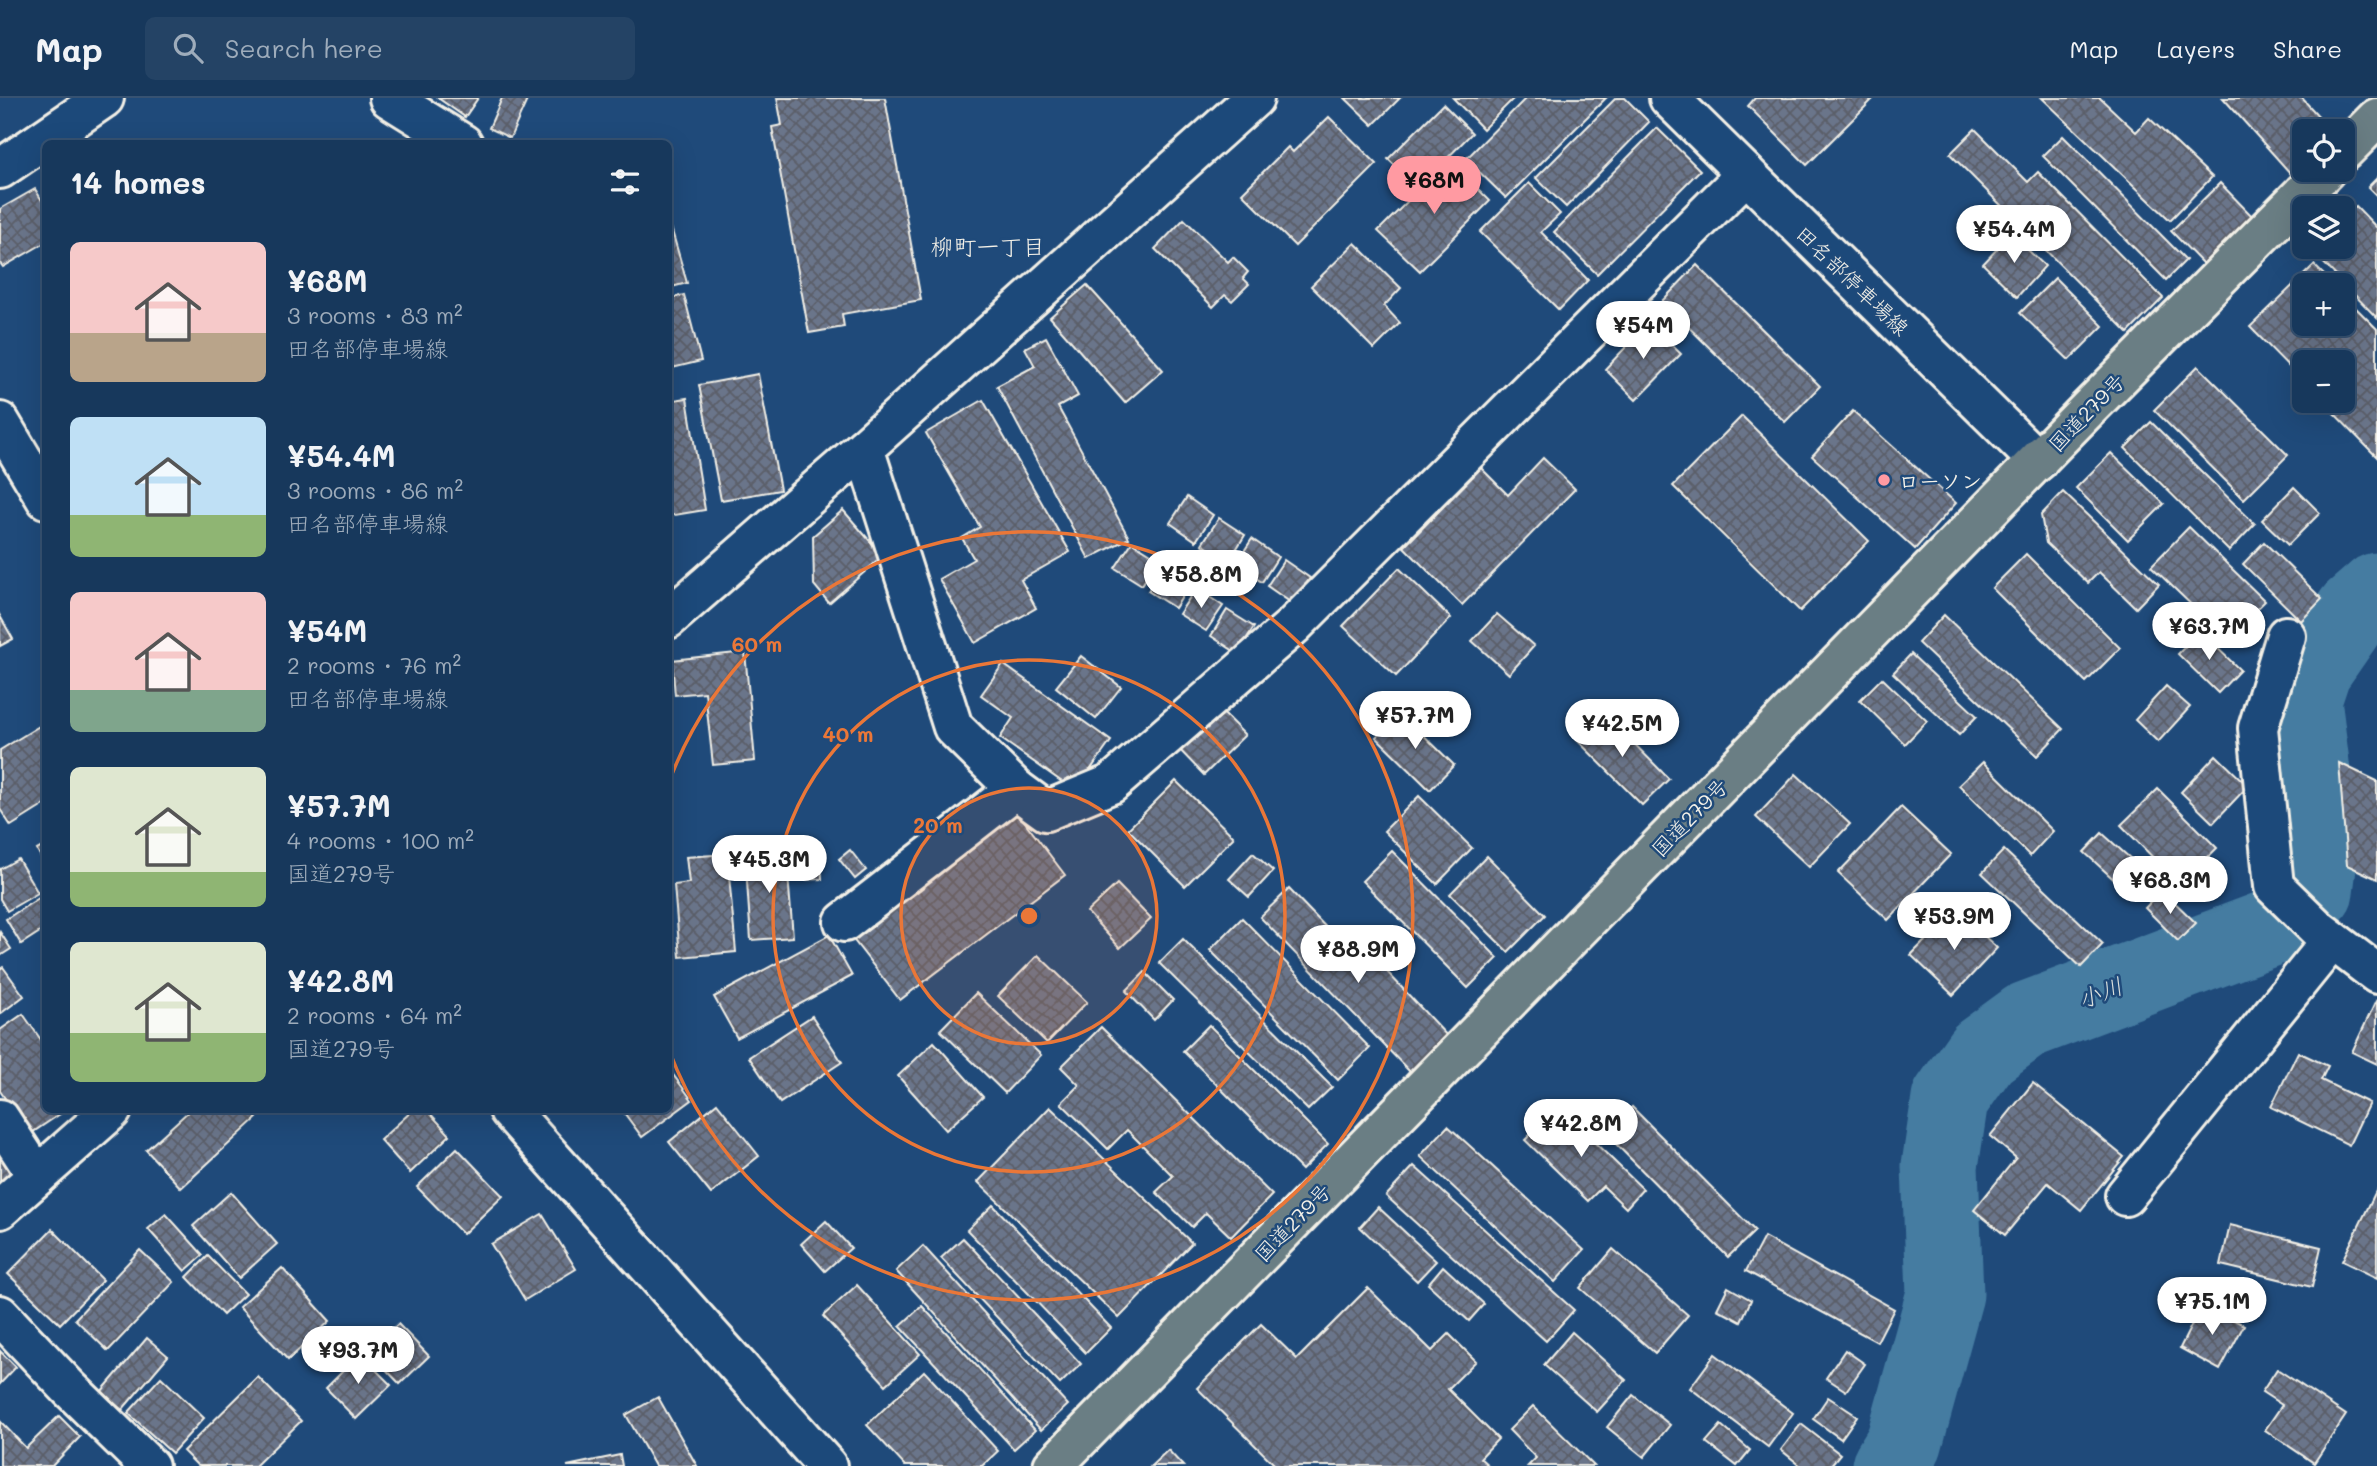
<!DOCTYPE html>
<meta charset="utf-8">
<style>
:root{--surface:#17385c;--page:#244365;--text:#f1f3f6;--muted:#9eacbb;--line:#365272;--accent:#ff9aa2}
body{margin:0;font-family:Mali,"Klee One",sans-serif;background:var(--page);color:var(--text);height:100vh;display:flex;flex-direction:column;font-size:26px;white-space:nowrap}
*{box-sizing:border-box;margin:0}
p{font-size:23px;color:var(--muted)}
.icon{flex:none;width:38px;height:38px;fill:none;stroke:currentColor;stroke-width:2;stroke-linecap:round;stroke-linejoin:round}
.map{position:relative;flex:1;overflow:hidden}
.details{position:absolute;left:42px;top:42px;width:630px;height:973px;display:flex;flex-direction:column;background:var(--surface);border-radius:10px;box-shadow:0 7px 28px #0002,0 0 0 2px var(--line)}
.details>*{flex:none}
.fabs{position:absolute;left:2292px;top:21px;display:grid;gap:14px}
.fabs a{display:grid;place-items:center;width:63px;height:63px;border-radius:10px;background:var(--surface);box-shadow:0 7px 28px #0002,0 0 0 2px var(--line);font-size:35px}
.price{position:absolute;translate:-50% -60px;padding:0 16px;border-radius:24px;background:#fff;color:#222;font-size:23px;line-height:46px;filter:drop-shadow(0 2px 4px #0008)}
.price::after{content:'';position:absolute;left:50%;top:42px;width:21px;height:16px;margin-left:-10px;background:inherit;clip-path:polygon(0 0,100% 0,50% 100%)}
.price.selected{background:var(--accent);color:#111}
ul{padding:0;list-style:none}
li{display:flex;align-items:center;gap:21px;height:175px;padding:0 28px}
li span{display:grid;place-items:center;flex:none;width:196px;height:140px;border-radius:10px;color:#555}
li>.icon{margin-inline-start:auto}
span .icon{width:84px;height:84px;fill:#fffc;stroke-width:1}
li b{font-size:30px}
h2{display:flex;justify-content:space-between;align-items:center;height:84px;padding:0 28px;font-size:30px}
header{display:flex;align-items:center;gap:42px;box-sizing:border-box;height:98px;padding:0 35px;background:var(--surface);border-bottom:2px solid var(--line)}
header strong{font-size:33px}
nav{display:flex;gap:38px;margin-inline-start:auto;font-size:24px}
.search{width:490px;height:63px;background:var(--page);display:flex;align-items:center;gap:18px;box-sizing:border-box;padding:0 24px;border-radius:10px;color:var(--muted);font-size:26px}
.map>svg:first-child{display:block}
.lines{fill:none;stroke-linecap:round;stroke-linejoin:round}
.river{stroke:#447ba1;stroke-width:77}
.building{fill:url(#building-cross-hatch);stroke:#f4f1e8;stroke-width:2}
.minor-casing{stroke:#f4f1e8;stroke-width:44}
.highway-casing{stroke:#f4f1e8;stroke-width:44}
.minor{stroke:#1f4a7a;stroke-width:38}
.highway{stroke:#6b7e84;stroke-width:38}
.ring{fill:none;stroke:#ea7738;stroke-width:3.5}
.poi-dot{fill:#ff9aa2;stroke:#1f4a7a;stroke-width:2.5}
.labels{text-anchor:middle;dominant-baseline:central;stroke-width:5;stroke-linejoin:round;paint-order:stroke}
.street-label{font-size:21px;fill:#f4f1e8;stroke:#1f4a7a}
.poi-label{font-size:21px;font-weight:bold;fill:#f4f1e8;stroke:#1f4a7a;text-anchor:start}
.neighbourhood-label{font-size:23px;fill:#f4f1e8;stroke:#1f4a7a}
.water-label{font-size:23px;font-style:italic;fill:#dadfdd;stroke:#1f4a7a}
.centre{fill:#ea7738;stroke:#1f4a7a;stroke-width:3.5}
.ring-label{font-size:21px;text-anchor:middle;font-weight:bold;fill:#ea7738;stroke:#1f4a7a;stroke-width:5;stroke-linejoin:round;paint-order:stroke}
</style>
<header>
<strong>Map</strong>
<div class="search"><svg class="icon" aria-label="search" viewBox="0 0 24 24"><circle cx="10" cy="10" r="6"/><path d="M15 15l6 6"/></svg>Search here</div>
<nav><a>Map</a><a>Layers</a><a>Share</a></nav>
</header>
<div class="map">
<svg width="2377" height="1368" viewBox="0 0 2377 1368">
<defs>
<pattern id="building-cross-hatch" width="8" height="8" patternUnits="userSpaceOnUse" patternTransform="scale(1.75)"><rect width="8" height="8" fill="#6b748a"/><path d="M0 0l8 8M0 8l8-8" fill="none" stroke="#5a5e68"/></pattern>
</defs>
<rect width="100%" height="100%" fill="#1f4a7a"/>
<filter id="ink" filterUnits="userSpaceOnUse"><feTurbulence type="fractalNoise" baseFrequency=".0143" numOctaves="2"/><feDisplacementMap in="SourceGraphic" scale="14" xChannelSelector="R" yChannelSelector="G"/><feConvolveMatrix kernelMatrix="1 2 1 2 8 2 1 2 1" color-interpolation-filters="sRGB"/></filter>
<g filter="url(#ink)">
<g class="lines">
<path class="river" d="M1890,1368L1904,1345L1945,1196L1940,1068L1950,1001L1982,955L2027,922L2275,828L2315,793L2321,745L2303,602L2313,572L2354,513L2377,493"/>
</g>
<g class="building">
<path d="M438,0H478L465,19Z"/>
<path d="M502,0H528L510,40L489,30Z"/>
<path d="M777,0H885L921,202L842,216L844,229L809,235L772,29L782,27Z"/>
<path d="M1345,0H1400L1373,27Z"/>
<path d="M1453,0H1514L1483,31Z"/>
<path d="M1526,0H1606L1506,100L1466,61Z"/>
<path d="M1616,0H1625L1649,24L1566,109L1536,80Z"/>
<path d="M1755,0H1874L1807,67L1748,8Z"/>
<path d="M2042,0H2100L2136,34L2149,20L2212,79L2170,122Z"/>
<path d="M2223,0H2302L2332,33H2305V64L2291,76Z"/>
<path d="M1443,6L1472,35L1418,90L1388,61Z"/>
<path d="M1329,19L1377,66L1295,148L1242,95L1288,49L1293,54Z"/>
<path d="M1657,30L1700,72L1597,176L1554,134Z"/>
<path d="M1975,31L2028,84L2038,74L2163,200L2128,235L1950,56Z"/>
<path d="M2063,38L2186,162L2166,182L2043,58Z"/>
<path d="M1449,62L1490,103L1420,173L1378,133Z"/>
<path d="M2377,80V98L2368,89Z"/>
<path d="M1529,85L1560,116L1541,134L1588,182L1559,212L1480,134Z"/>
<path d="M2220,85L2253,119L2204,167L2171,133Z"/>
<path d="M35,91L46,109V144L3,169L0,165V111Z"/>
<path d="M2356,108L2377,130V220L2311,152L2314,149H2343V120Z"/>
<path d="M668,119L687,185L668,190Z"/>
<path d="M1184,121L1228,164L1233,159L1248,174L1243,180L1249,186L1232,203L1225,197L1213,209L1155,151Z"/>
<path d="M2011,136L2045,168L2017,199L1983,166Z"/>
<path d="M1355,145L1401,190L1384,208L1400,225L1374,251L1311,188Z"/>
<path d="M1697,167L1820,288L1785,324L1662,203Z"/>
<path d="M2314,167L2334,187H2305V226H2343V197L2377,231V359L2322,303H2343V264H2305V285L2250,229Z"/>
<path d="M2055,180L2103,228L2069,262L2020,215Z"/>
<path d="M1087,187L1163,272L1125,305L1050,219Z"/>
<path d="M684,197L701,263L668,271V201Z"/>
<path d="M1649,225L1681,256L1636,302L1605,271Z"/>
<path d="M1046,239L1078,298L1058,309L1129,440L1089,461L997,288L1035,268L1025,250Z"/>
<path d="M2198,268L2288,357L2244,401L2154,312Z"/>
<path d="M758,276L780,392L721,402L699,287Z"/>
<path d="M687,300L705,412L668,418V303Z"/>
<path d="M983,302L1070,454L1021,482L1036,510L975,545L939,481L974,461L962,440L980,429L926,335Z"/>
<path d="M1853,313L1956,405L1915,451L1812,358Z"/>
<path d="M1742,318L1869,443L1800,513L1673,388Z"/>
<path d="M2151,324L2255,426L2229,453L2125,350Z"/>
<path d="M2111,355L2164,406L2128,442L2076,390Z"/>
<path d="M1543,360L1575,391L1462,507L1404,449L1481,370L1508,397Z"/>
<path d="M2294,389L2320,415L2288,447L2262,422Z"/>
<path d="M2063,394L2159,486L2136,510L2099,474L2088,485L2046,445L2041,417Z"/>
<path d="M1187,399L1213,417L1196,443L1170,425Z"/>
<path d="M843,412L883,458L829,505L814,487L813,438Z"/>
<path d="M1219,420L1245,437L1229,463L1202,446Z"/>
<path d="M2189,429L2265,503L2227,541L2151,468Z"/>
<path d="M1252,441L1278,459L1262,484L1235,467Z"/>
<path d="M1132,444L1159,461L1142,487L1115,470Z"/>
<path d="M2264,444L2322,501L2301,523L2243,466Z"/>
<path d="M2026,456L2120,550L2086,584L1992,490Z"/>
<path d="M1284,462L1310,480L1293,506L1267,488Z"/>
<path d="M1165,467L1191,485L1175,510L1148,493Z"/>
<path d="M1399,470L1451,520L1396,578L1343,528Z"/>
<path d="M1196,490L1223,508L1206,533L1179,516Z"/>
<path d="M1227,512L1254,529L1237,555L1211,538Z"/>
<path d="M1497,516L1534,548L1509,576L1472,543Z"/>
<path d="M1944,517L2063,631L2037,658L1918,545Z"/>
<path d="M0,518L13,541L0,548Z"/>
<path d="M2200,533L2240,572L2218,595L2178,556Z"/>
<path d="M745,554L755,663L713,667L705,594L675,597L672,562Z"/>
<path d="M1911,556L1977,618L1959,637L1893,575Z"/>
<path d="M1081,558L1121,589L1096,621L1056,589Z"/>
<path d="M1003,566L1111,643L1075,693L1000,640L1013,620L981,597Z"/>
<path d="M1882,580L1927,623L1905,646L1860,602Z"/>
<path d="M2166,588L2190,609L2158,644L2135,622Z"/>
<path d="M1216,608L1245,637L1204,677L1175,647Z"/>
<path d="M1603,614L1669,681L1642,707L1576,641Z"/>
<path d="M1401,615L1454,667L1430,692L1376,639Z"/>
<path d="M46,624V706L11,728L0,711V652Z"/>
<path d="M2216,657L2248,688L2213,725L2181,694Z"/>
<path d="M1983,664L2053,733L2030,758L1959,687Z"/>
<path d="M2339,665L2377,683V781L2347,767Z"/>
<path d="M1796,676L1850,726L1809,769L1756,719Z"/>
<path d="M1176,683L1234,739L1185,788L1128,731Z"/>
<path d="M2158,691L2217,750L2180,787L2121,727Z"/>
<path d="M1419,698L1472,750L1437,786L1384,733Z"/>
<path d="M1901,709L1951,756L1888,822L1838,775Z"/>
<path d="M1018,715L1065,777L900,902L852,840Z"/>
<path d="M2102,735L2150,778L2132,798L2084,754Z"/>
<path d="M796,744H820L822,781L798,782Z"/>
<path d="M46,747V768L37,752Z"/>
<path d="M786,752L793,839L751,842L745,755Z"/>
<path d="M850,752L866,772L855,781L839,761Z"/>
<path d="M2004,752L2103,846L2081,869L1982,775Z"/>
<path d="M1392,753L1498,860L1468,890L1362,783Z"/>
<path d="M1253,755L1273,773L1249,799L1229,781Z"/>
<path d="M727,756L736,854L680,859L674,787L689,785L686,759Z"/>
<path d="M1487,758L1545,817L1508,854L1450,796Z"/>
<path d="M18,761L38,795L7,813L0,801V771Z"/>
<path d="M1117,786L1151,821L1120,850L1087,814Z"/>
<path d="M1289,791L1365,870L1375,861L1450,941L1413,977L1260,819Z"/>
<path d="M2162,792L2196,825L2178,843L2145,810Z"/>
<path d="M42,798L46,804V830L21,846L6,821Z"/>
<path d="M1956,811L1997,850L1953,897L1911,857Z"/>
<path d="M1242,820L1370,950L1338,982L1210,852Z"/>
<path d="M0,834L11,851L0,858Z"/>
<path d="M829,837L852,878L737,940L714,899Z"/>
<path d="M1183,841L1332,989L1308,1012L1159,865Z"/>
<path d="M1038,857L1087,904L1047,945L998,898Z"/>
<path d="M3,869L24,898L0,916V871Z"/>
<path d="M1145,874L1173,902L1154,922L1126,893Z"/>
<path d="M976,895L1041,957L1005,995L940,932Z"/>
<path d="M2376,903L2377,904V966L2352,954Z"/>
<path d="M23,916L46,949V1012H66L30,1036L0,993V932Z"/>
<path d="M812,918L842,964L780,1005L749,959Z"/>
<path d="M1209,927L1328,1046L1302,1072L1183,953Z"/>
<path d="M1101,929L1272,1097L1231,1139L1206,1115L1192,1129L1156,1094L1173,1078L1127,1032L1108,1051L1061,1005L1079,987L1061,969Z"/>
<path d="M934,944L983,999L946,1032L898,978Z"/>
<path d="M2298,954L2328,968L2321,982L2369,1005L2349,1047L2271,1009Z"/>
<path d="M668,970L692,1002L642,1039L622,1012H668Z"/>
<path d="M2033,985L2124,1059L2081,1112L2048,1085L2005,1137L1974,1112L2016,1060L1990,1038Z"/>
<path d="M717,1005L759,1058L711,1096L669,1044Z"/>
<path d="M1050,1009L1192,1145L1119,1220L978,1084Z"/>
<path d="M1558,1009L1643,1091L1626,1110L1603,1088L1588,1103L1525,1042Z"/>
<path d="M1632,1009L1755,1133L1728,1159L1605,1035Z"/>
<path d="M190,1012H250L257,1020L181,1090L146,1052Z"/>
<path d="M413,1012H427L450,1037L410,1075L380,1042Z"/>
<path d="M1448,1028L1584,1152L1555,1184L1420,1058Z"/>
<path d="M457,1050L503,1098L463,1136L417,1089Z"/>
<path d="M0,1057L14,1077L0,1088Z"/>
<path d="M1414,1068L1574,1212L1546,1243L1386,1098Z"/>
<path d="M2377,1091V1180L2342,1163Z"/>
<path d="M231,1094L277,1146L239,1180L193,1128Z"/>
<path d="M993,1107L1111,1230L1086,1255L967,1132Z"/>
<path d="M1378,1109L1436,1163L1417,1183L1360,1129Z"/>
<path d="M166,1116L203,1157L185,1173L148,1131Z"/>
<path d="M542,1116L576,1171L525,1202L491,1146Z"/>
<path d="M826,1123L851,1150L825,1173L801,1146Z"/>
<path d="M2230,1127L2321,1149L2312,1189L2221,1167Z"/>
<path d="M52,1131L103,1182L60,1226L8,1176Z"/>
<path d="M1764,1139L1894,1211L1877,1244L1746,1173Z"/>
<path d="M963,1140L1081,1266L1060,1286L941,1160Z"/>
<path d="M923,1148L1068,1307L1041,1332L896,1173Z"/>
<path d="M1613,1151L1688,1217L1655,1255L1580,1190Z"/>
<path d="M140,1152L174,1184L108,1253L75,1221Z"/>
<path d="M208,1158L245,1196L223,1217L187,1179Z"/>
<path d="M1443,1168L1484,1206L1469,1223L1428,1186Z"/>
<path d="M282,1170L330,1223L288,1262L239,1209Z"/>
<path d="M857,1187L920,1256L886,1287L823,1218Z"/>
<path d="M1728,1189L1751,1202L1741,1224L1717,1211Z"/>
<path d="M1368,1190L1432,1253L1449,1236L1476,1263L1448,1291L1498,1341L1480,1360L1489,1368H1276L1197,1290L1261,1226L1297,1261Z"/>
<path d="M2202,1206L2244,1227L2220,1272L2180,1250Z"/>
<path d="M922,1208L1035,1332L1014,1351L900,1228Z"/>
<path d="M398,1226L429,1258L400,1286L369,1254Z"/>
<path d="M1572,1234L1626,1282L1597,1314L1544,1267Z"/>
<path d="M147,1240L168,1258L122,1312L101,1294Z"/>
<path d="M1845,1252L1865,1266L1846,1293L1826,1280Z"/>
<path d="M0,1253L16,1269L0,1286Z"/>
<path d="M360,1256L391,1287L356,1321L326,1290Z"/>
<path d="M1715,1256L1793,1315L1768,1349L1690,1290Z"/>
<path d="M2277,1271L2346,1317L2314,1365L2265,1332L2282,1307L2262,1294Z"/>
<path d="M924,1273L998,1353L982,1368H905L867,1327Z"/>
<path d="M161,1279L204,1320L172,1355L128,1315Z"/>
<path d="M258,1279L301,1323L255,1368H198L183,1353Z"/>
<path d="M1633,1297L1670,1327L1644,1359L1607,1329Z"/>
<path d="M658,1299L697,1368H655L626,1317Z"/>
<path d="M1828,1299L1857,1318L1841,1341L1813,1321Z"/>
<path d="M1533,1308L1594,1368H1528L1536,1360L1509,1332Z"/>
<path d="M59,1318L80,1339L52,1368H0V1323L26,1350Z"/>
<path d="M1801,1326L1840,1356L1830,1368H1801L1781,1352Z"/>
<path d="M1721,1327L1750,1352L1737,1368L1706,1344Z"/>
<path d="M1168,1352L1183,1368H1151Z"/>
<path d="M620,1357L622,1368H567Z"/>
</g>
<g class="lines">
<defs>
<g id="minor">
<path d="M389,0L463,46"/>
<path d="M1669,0L2038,363"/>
<path d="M0,71L104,0"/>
<path d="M0,324L46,401"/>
<path d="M864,350L953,629L1016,691L1046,713L1111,686L1293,528L1746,76"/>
<path d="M668,521L864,350L1254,0"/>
<path d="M2286,538L2258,630L2274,788L2318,831L2377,876"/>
<path d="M844,824L1016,691"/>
<path d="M509,1012L827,1368"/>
<path d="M0,1021L37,1078"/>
<path d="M2125,1098L2332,842"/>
<path d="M0,1111L112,1012"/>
<path d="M0,1217L69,1290L149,1368"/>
</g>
<g id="highway">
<path d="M2343,54L2377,20"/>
<path d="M1053,1368L2088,311L2326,72"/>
</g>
</defs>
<use href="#minor" class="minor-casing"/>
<use href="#highway" class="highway-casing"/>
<use href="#minor" class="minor"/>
<use href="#highway" class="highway"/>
</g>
</g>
<circle cx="1029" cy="818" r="128" fill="#ea7738" fill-opacity=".12"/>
<g class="ring">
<circle cx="1029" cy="818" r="128"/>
<circle cx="1029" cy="818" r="256"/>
<path d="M669 684A384 384 0 1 1 669 952"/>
</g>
<circle class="poi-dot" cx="1884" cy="382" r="7"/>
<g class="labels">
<g class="street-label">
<text transform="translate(1853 182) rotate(44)">田名部停車場線</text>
<text transform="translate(2086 314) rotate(-46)">国道279号</text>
<text transform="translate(1689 719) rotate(-46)">国道279号</text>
<text transform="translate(1292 1124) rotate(-46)">国道279号</text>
</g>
<g class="poi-label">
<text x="1898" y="382">ローソン</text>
</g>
<g class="neighbourhood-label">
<text x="988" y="148">柳町一丁目</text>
</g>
<g class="water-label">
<text transform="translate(2100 894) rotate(-21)">小川</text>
</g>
</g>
<circle cx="1029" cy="818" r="10" class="centre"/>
<g class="ring-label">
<text x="757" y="554">60 m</text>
<text x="848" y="644">40 m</text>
<text x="938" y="735">20 m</text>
</g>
</svg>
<div class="fabs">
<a><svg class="icon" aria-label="locate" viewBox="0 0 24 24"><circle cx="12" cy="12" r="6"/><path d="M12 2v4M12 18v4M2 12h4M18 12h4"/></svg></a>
<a><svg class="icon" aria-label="layers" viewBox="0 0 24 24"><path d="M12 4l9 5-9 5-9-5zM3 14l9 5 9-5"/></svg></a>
<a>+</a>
<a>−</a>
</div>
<b class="price selected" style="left:1434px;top:118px">¥68M</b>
<b class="price" style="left:2014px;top:167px">¥54.4M</b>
<b class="price" style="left:1643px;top:263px">¥54M</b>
<b class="price" style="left:1201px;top:512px">¥58.8M</b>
<b class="price" style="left:2209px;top:564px">¥63.7M</b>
<b class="price" style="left:1415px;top:653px">¥57.7M</b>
<b class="price" style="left:1622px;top:661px">¥42.5M</b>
<b class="price" style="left:769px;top:797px">¥45.3M</b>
<b class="price" style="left:2170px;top:818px">¥68.3M</b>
<b class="price" style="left:1954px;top:854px">¥53.9M</b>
<b class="price" style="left:1358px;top:887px">¥88.9M</b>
<b class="price" style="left:1581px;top:1061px">¥42.8M</b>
<b class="price" style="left:2212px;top:1239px">¥75.1M</b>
<b class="price" style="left:358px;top:1288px">¥93.7M</b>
<section class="details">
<h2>14 homes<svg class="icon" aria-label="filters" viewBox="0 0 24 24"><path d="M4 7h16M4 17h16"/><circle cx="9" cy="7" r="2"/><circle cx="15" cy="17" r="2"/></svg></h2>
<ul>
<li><span style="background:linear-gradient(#f6c9c9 65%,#b9a48a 0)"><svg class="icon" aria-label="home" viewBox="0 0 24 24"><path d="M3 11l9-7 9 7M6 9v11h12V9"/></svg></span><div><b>¥68M</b><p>3 rooms · 83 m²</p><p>田名部停車場線</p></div></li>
<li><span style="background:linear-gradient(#bfe0f5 70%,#8fb573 0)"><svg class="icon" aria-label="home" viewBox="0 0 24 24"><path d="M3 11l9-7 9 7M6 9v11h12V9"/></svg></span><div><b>¥54.4M</b><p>3 rooms · 86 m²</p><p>田名部停車場線</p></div></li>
<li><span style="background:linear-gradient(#f6c9c9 70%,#7fa58c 0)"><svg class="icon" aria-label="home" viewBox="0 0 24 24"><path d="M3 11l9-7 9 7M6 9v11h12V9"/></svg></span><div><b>¥54M</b><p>2 rooms · 76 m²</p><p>田名部停車場線</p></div></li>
<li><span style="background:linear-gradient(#dfe7d0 75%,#8fb573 0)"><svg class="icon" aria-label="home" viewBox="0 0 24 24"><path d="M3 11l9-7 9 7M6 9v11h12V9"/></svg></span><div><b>¥57.7M</b><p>4 rooms · 100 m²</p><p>国道279号</p></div></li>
<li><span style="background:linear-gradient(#dfe7d0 65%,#8fb573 0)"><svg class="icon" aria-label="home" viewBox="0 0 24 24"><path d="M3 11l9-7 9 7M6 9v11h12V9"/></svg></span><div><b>¥42.8M</b><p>2 rooms · 64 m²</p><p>国道279号</p></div></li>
</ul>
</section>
</div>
